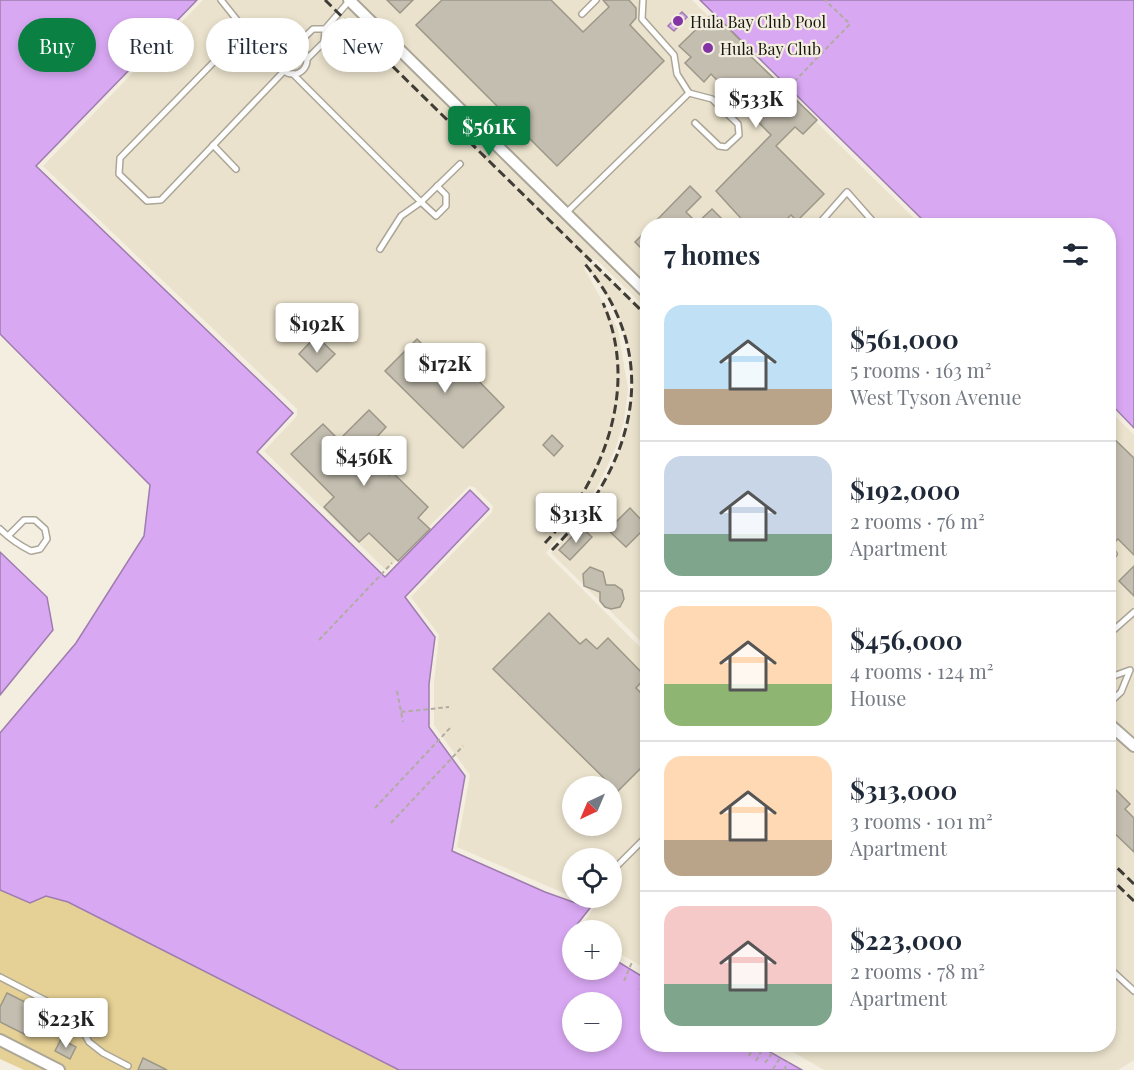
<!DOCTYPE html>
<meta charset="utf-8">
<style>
:root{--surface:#fff;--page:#f6f6f7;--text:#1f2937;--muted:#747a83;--line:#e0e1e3;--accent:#0b8043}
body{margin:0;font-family:"Playfair Display",serif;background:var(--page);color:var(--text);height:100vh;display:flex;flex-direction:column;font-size:22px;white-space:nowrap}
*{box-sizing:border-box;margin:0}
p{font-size:20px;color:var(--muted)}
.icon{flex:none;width:33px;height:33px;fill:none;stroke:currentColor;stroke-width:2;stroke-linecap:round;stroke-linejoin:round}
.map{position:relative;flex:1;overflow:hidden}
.sheet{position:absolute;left:640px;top:218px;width:476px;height:834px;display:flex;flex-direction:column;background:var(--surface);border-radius:24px;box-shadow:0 3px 9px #0003}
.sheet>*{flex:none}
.banner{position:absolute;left:18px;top:18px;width:532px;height:54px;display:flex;gap:12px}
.needle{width:39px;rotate:224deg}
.fabs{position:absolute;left:562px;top:776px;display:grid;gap:12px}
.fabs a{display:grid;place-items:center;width:60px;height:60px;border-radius:50%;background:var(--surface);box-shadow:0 3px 9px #0003;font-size:30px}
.price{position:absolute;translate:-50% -51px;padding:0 14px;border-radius:6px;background:#fff;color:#222;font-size:20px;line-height:39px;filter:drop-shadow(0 2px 3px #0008)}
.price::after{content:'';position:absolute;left:50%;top:36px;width:18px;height:14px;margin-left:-9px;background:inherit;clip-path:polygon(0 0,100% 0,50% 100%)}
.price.selected{background:var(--accent);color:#fff}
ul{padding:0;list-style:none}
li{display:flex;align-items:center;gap:18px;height:150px;padding:0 24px}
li+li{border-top:2px solid var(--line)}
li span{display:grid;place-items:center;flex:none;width:168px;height:120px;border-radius:18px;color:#555}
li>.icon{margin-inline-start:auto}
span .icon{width:72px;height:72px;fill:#fffc;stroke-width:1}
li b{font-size:26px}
h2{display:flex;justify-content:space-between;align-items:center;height:72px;padding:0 24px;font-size:26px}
.chip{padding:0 21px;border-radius:27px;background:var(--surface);box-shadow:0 3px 9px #0003;font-size:21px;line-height:54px}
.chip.selected{background:var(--accent);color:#fff}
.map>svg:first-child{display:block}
.built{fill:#eae2cc;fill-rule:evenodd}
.green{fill:#e5d095}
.water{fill:#d9a8f3;stroke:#9f7caf;stroke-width:1.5;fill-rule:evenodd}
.building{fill:#c3beaf;stroke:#9c9789;stroke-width:1.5}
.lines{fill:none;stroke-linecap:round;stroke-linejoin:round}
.service-casing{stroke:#aba698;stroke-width:8}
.minor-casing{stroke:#aba698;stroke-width:14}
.path{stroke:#b0aca0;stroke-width:2;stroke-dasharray:4.5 3;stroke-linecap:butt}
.service{stroke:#fff;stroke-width:5}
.minor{stroke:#fff;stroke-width:10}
.rail{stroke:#403d37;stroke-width:3;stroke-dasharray:9 4.5;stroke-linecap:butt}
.poi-dot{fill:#8234a4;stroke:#f3eedf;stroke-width:2}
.labels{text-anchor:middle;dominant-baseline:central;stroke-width:4.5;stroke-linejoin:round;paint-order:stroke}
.poi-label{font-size:16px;fill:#181611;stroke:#f3eedf;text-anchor:start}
</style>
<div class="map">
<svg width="1134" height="1070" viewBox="0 0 1134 1070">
<rect width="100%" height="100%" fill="#f3eedf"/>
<g class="built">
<path d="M203,0H341L648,303V310L597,260L592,259L584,268L618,330L628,389L624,421L616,447L598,486L546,553L648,655V970L612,949V930H579L595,906L574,897H612V858H573V897L457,847L470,775L434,725V683L439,635L411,597L492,512L493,506L474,487L469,486L386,570L264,451L297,416V409L43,166ZM573,786H612V825H573Z"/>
<path d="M358,0H692L921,225H648V285Z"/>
<path d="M593,263L648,317V648L551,553L587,511L602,488L621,448L628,422L633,389L629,349L623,328L613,305L589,269Z"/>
<path d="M1109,410L1134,435V1060L1118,1070H824L779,1044H1108Z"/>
</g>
<path class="green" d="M0,890L30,903L46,896L68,902L399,1070H24L0,1059Z"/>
<g class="water">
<path d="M0,0H197L36,166L293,413L257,452L385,577L470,490L489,509L405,597L435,637L429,684V727L465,776L452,851L545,892L590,908L571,932L573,969H612V958L648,980V1044H756L802,1070H399L68,902L46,896L30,903L0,890V733L76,643L144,536L150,485L0,334ZM573,1002H612V1041H573Z"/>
<path d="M700,0H1134V428L1109,402L1108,225H928Z"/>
<path d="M682,12L687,17L674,31L668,26Z"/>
<path d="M0,552L47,597L53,630L0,695Z"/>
</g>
<g class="building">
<path d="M387,0H413L400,13Z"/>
<path d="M442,0H551L583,32L609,7L603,0H629L636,8V18L630,25L664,61L557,166L416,25Z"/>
<path d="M711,15L720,25L722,22L742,42L739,45L817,120L803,134L795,127L776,146L824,194L797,221L791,215L781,225H747L716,191L771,135L711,74L704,82L685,63L691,57L679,46Z"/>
<path d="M690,186L701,197L686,212L697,223L712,209L728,225H652Z"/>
<path d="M648,229V255L635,242Z"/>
<path d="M316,336L335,354L317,372L299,354Z"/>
<path d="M417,339L459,381L469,371L504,407L463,448L385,371Z"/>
<path d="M369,410L386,427L364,451L389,475L392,472L428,507L418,518L430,529L398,561L369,533L359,542L324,507L334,497L291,454L323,424L339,440Z"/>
<path d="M1108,433L1134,458V555L1118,539L1108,548Z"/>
<path d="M552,435L563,446L554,456L543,445Z"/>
<path d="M630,508L647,526L626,547L608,530Z"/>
<path d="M581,527L592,537L570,560L559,550Z"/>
<path d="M1134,566V596L1119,581Z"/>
<path d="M590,567L603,572L606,585H615L622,590L624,599L620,607L611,609L605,607L600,601V592L584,586L583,574Z"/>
<path d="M549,613L580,644L586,639L597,649L608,638L646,677L636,688L647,699L642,705L648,711V761L616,793L612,786L493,669Z"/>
<path d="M1108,782L1130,804L1125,809L1134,818V852L1108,827Z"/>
<path d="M7,993L41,1010L28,1036L0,1022V1007Z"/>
<path d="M61,1039L76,1047L70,1059L55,1051Z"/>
<path d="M143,1058L167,1070H138Z"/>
</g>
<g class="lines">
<defs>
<g id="service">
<path d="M221,0L245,30L120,158L119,174L147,201L161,200L285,70"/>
<path d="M582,14L596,0"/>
<path d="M245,30L280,58"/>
<path d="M295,46L313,29H325"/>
<circle cx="293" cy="60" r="14"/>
<path d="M307,59L324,42L325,29L350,0"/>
<path d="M293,74L421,202L460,164"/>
<path d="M689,93L712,99L738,124L739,135L726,147L719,146L695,123"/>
<path d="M213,145L236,169"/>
<path d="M566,213L689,93L677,74L674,55L642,19L643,0"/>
<path d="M818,225L847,192L876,225"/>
<path d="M380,249L401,216L421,202L436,216L446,206V195L437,186"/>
<path d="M0,529C9,538 19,545 31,551L40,549L47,539L45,529L35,520H24L8,536"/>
<path d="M1108,560L1114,554"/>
<path d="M1108,635L1134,612"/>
<path d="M1108,678L1130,670L1121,692L1108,704"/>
<path d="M612,871L648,835"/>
<path d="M1108,967L1134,991"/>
<path d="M0,977L66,1011L77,1020L89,1042L103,1053L128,1066"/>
</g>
<g id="minor">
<path d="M349,0L648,294"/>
<path d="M1108,723L1134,746"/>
<path d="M0,1040L59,1070"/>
</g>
</defs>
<use href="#service" class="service-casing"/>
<use href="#minor" class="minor-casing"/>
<g class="path">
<path d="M789,87L850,24L825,0"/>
<path d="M319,640L392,563"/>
<path d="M397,691L403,722"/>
<path d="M401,712L449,707"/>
<path d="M375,808L450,728"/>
<path d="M391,823L463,746"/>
<path d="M624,981L632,962"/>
<path d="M640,990L646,979"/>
<path d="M739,1051L743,1044"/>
<path d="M749,1056L754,1044"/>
<path d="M756,1061L763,1048"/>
<path d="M765,1063L772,1053"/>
<path d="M773,1069L780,1058"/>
<path d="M784,1070L788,1062"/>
</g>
<use href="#service" class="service"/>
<use href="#minor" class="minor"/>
<g class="rail">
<path d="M325,0L648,317"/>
<path d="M545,543C604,480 640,387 603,303"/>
<path d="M552,550C633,468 666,360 585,264"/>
<path d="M1108,859L1134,884"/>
<path d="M1108,876L1134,901"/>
</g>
</g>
<g class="poi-dot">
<circle cx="678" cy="21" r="6"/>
<circle cx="708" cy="48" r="6"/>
</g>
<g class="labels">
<g class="poi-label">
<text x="690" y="21">Hula Bay Club Pool</text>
<text x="720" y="48">Hula Bay Club</text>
</g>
</g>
</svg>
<div class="fabs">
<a><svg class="needle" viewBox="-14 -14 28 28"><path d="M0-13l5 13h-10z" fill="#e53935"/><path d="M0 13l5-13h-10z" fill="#747a83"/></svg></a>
<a><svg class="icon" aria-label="locate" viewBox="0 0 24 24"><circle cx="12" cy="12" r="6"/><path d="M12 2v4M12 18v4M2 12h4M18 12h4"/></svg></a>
<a>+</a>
<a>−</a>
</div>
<b class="price" style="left:756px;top:129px">$533K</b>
<b class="price selected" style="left:489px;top:157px">$561K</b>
<b class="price" style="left:317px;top:354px">$192K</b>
<b class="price" style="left:445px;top:394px">$172K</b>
<b class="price" style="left:364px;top:487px">$456K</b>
<b class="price" style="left:576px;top:544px">$313K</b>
<b class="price" style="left:66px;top:1049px">$223K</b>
<div class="banner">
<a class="chip selected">Buy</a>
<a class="chip">Rent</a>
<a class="chip">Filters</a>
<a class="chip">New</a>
</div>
<section class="sheet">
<h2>7 homes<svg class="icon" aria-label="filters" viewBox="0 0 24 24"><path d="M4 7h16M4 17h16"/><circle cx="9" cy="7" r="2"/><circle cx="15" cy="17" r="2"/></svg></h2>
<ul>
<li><span style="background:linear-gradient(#bfe0f5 70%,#b9a48a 0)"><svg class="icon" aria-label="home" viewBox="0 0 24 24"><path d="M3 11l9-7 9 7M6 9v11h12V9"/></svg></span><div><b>$561,000</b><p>5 rooms · 163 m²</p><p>West Tyson Avenue</p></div></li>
<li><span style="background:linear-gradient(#c9d6e8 65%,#7fa58c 0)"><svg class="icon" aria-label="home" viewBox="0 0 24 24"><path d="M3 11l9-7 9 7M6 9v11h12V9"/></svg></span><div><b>$192,000</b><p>2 rooms · 76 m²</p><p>Apartment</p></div></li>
<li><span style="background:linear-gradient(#ffd9b3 65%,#8fb573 0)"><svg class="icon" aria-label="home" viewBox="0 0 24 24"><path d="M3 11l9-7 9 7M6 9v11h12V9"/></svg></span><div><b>$456,000</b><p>4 rooms · 124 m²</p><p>House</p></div></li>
<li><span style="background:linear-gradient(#ffd9b3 70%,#b9a48a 0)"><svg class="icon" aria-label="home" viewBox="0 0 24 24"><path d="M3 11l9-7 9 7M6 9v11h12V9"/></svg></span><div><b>$313,000</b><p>3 rooms · 101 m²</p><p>Apartment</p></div></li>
<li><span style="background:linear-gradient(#f6c9c9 65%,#7fa58c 0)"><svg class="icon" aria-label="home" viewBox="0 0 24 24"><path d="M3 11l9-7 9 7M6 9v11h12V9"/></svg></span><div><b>$223,000</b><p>2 rooms · 78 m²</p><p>Apartment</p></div></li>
</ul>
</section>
</div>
